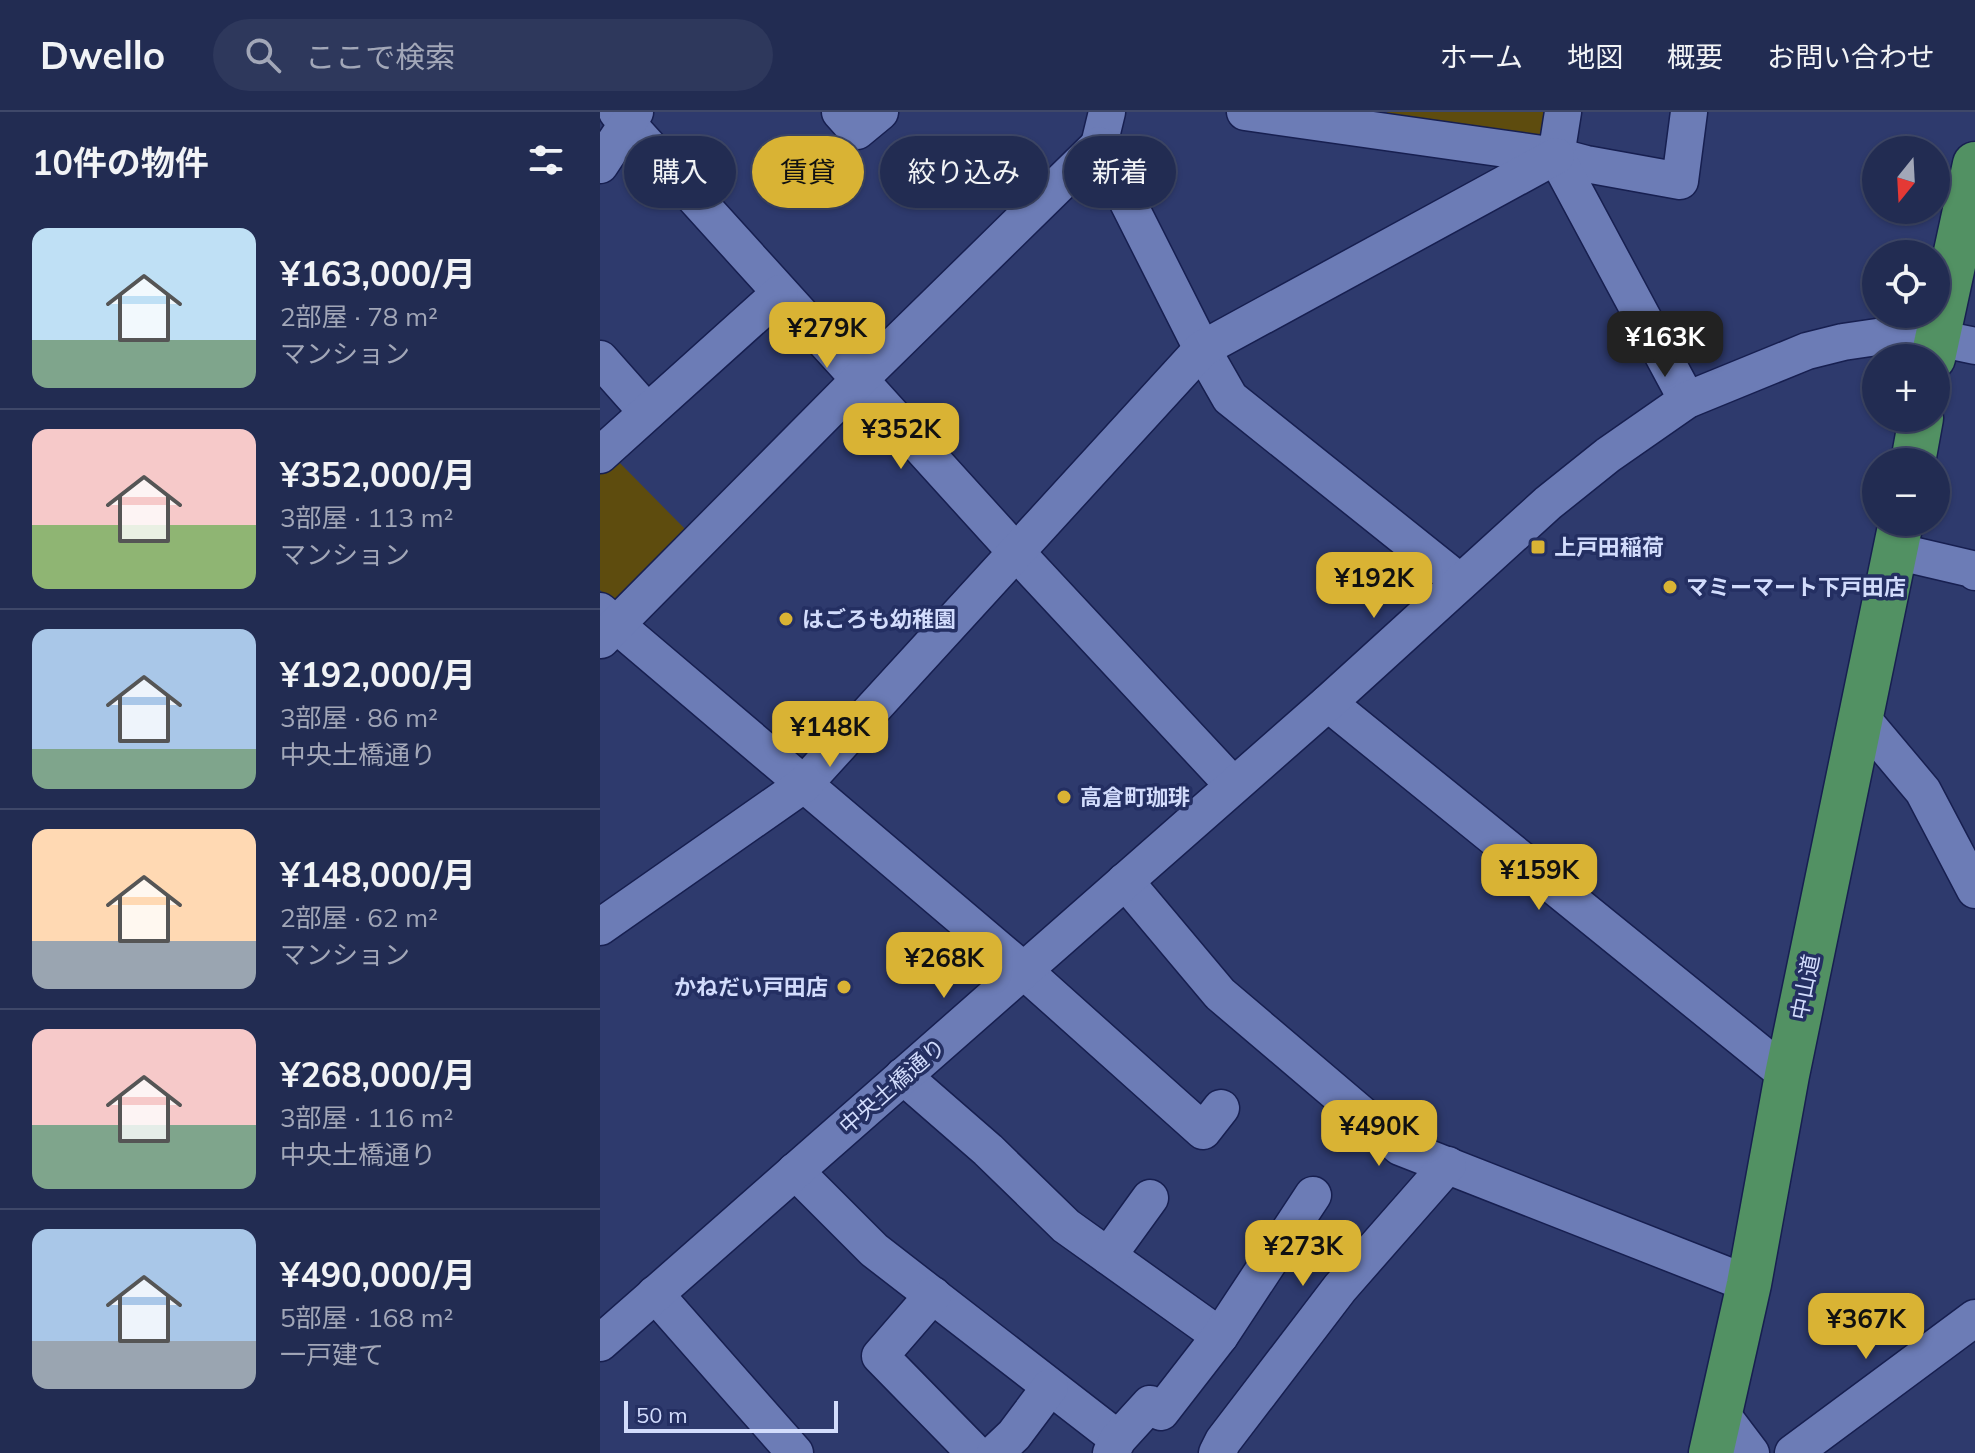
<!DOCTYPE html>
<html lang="ja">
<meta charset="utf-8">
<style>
:root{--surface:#222c52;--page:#2e385c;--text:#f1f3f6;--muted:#a2a7b8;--line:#3f4869;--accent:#d9b334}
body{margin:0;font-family:Mulish,"Noto Sans JP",sans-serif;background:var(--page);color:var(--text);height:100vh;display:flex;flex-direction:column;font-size:30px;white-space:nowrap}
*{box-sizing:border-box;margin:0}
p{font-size:26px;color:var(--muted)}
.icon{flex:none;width:44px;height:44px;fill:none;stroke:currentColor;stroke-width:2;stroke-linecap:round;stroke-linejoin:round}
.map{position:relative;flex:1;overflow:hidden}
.panel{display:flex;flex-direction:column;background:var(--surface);width:600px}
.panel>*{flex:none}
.hud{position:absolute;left:24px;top:24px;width:760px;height:72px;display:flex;gap:16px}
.needle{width:52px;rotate:198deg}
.fabs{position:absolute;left:1262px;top:24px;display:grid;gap:16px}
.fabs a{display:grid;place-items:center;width:88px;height:88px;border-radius:50%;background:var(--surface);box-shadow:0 2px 6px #0004,0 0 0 2px var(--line);font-size:40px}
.scale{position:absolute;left:24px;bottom:20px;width:214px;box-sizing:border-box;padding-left:8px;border:4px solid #d2dcfc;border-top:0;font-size:22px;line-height:28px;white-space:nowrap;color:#d2dcfc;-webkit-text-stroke:6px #242f62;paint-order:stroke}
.price{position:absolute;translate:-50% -68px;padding:0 18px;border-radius:16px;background:var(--accent);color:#111;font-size:26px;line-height:52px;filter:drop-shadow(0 2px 4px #0008)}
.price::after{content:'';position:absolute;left:50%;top:48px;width:24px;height:18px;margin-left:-12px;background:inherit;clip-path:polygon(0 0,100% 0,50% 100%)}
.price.on{background:#222;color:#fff}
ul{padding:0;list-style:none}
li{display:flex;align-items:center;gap:24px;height:200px;padding:0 32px}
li+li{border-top:2px solid var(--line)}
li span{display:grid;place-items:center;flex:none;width:224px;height:160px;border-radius:16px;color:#555}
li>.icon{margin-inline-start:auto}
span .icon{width:96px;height:96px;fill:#fffc;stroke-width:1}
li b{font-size:34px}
h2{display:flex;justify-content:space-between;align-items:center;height:96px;padding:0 32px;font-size:34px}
.tag{padding:0 28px;border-radius:36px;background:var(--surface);box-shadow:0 2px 6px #0004,0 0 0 2px var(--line);font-size:28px;line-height:72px}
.tag.on{background:var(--accent);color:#111}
header{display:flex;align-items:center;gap:48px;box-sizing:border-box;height:112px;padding:0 40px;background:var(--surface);border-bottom:2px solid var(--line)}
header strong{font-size:38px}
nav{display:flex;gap:44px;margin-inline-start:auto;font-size:28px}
.search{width:560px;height:72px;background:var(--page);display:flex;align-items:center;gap:20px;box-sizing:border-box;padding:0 28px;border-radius:44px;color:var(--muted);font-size:30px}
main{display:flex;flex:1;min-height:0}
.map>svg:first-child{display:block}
.green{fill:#5e4c0e}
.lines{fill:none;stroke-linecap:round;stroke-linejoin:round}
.minor-casing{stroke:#171f50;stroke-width:39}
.highway-casing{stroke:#171f50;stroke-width:47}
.minor{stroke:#6c7cb6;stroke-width:36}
.highway{stroke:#529163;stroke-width:44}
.poi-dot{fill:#d9b334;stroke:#242f62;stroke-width:3}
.labels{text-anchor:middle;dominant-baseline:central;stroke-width:7;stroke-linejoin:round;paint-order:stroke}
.poi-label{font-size:22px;font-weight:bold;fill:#d2dcfc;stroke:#242f62;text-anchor:start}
.street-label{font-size:22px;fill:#d2dcfc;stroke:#242f62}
</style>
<header>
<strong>Dwello</strong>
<div class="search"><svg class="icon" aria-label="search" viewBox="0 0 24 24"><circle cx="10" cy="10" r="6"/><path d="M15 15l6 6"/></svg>ここで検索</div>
<nav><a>ホーム</a><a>地図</a><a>概要</a><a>お問い合わせ</a></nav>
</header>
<main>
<section class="panel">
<h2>10件の物件<svg class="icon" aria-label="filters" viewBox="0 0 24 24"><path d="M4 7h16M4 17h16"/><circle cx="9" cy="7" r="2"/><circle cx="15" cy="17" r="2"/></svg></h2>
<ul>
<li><span style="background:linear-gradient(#bfe0f5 70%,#7fa58c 0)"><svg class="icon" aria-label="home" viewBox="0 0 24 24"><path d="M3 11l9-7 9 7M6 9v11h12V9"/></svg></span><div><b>¥163,000/月</b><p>2部屋 · 78 m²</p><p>マンション</p></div></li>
<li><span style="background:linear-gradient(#f6c9c9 60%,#8fb573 0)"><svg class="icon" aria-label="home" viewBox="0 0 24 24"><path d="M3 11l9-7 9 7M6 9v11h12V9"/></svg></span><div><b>¥352,000/月</b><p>3部屋 · 113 m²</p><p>マンション</p></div></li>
<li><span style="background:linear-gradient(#a9c7e8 75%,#7fa58c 0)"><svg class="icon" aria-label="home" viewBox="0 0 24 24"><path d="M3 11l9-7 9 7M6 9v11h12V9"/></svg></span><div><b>¥192,000/月</b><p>3部屋 · 86 m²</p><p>中央土橋通り</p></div></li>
<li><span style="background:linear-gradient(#ffd9b3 70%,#9aa5b1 0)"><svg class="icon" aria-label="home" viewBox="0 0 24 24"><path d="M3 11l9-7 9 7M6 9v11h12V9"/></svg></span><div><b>¥148,000/月</b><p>2部屋 · 62 m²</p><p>マンション</p></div></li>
<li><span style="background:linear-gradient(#f6c9c9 60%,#7fa58c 0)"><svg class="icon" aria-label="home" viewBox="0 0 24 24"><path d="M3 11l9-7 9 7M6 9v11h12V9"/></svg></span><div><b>¥268,000/月</b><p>3部屋 · 116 m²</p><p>中央土橋通り</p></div></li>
<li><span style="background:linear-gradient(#a9c7e8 70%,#9aa5b1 0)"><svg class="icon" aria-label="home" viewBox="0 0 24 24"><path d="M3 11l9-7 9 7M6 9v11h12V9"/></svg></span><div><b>¥490,000/月</b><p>5部屋 · 168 m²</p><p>一戸建て</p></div></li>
</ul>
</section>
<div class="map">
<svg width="1375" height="1341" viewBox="0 0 1375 1341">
<rect width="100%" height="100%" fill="#2e3a6d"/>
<g class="green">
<path d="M787,0H952L947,34L786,9Z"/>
<path d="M14,345L88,420L15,493L0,478V358Z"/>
</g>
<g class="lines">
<defs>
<g id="minor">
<path d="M17,0L415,439L633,673"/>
<path d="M240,0L257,19L280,0"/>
<path d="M507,0L499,33L602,237L630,286L860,470"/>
<path d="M645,0L956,44L986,52L1080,69L1089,0"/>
<path d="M963,0L956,44L1087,288"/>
<path d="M0,53L35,0"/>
<path d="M0,247L47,300"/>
<path d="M0,343L180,181"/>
<path d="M1295,439L1372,457L1375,460"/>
<path d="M0,499L423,858L603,1019L621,996"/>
<path d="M1,528L259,268L499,33"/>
<path d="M728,591L1187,963"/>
<path d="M1260,604L1323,679L1375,778"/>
<path d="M525,769L620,882L800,1035L1149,1172"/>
<path d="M0,815L203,673L602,237L956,44"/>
<path d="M303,964L388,1038L466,1114L620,1224"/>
<path d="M195,1059L274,1138L518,1327"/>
<path d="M508,1144L550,1086"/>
<path d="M55,1182L195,1341"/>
<path d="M333,1183L280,1244L375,1341"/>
<path d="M0,1231L728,591L948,391L1008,343L1087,288L1207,239L1243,230L1277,225L1307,223L1337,226L1375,234"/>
<path d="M1120,1300L1151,1341"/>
<path d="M395,1341L414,1323L450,1275"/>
<path d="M511,1341L518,1327L550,1292L561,1300L620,1224L713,1083"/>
<path d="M617,1341L623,1329L740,1176L848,1053"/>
<path d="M1193,1341L1375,1206"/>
</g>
<g id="highway">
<path d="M1333,246L1375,52"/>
<path d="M1313,350L1321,306"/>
<path d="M1111,1341L1149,1172L1187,963L1301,410"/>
</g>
</defs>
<use href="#minor" class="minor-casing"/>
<use href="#highway" class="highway-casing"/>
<use href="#minor" class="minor"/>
<use href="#highway" class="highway"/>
</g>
<g class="poi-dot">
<rect x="930" y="427" width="16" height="16" rx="4"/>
<circle cx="1070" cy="475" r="8"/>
<circle cx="186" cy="507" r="8"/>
<circle cx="464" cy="685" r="8"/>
<circle cx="244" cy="875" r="8"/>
</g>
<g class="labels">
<g class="poi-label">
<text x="954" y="435">上戸田稲荷</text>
<text x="1086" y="475">マミーマート下戸田店</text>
<text x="202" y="507">はごろも幼稚園</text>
<text x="480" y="685">高倉町珈琲</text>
<text x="228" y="875" text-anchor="end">かねだい戸田店</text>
</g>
<g class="street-label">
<text transform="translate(1205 875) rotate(-79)">中山道</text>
<text transform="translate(292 974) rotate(-41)">中央土橋通り</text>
</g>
</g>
</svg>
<div class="fabs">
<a><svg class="needle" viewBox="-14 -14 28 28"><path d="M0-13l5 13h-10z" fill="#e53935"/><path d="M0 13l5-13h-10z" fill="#a2a7b8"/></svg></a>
<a><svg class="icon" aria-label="locate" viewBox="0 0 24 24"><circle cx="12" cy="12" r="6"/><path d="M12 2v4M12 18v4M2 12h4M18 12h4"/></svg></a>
<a>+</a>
<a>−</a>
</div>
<div class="scale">50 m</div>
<b class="price" style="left:227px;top:258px">¥279K</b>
<b class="price on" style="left:1065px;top:267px">¥163K</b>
<b class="price" style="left:301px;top:359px">¥352K</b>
<b class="price" style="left:774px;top:508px">¥192K</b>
<b class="price" style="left:230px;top:657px">¥148K</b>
<b class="price" style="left:939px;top:800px">¥159K</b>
<b class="price" style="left:344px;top:888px">¥268K</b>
<b class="price" style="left:779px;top:1056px">¥490K</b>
<b class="price" style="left:703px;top:1176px">¥273K</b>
<b class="price" style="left:1266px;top:1249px">¥367K</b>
<div class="hud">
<a class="tag">購入</a>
<a class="tag on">賃貸</a>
<a class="tag">絞り込み</a>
<a class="tag">新着</a>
</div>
</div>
</main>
